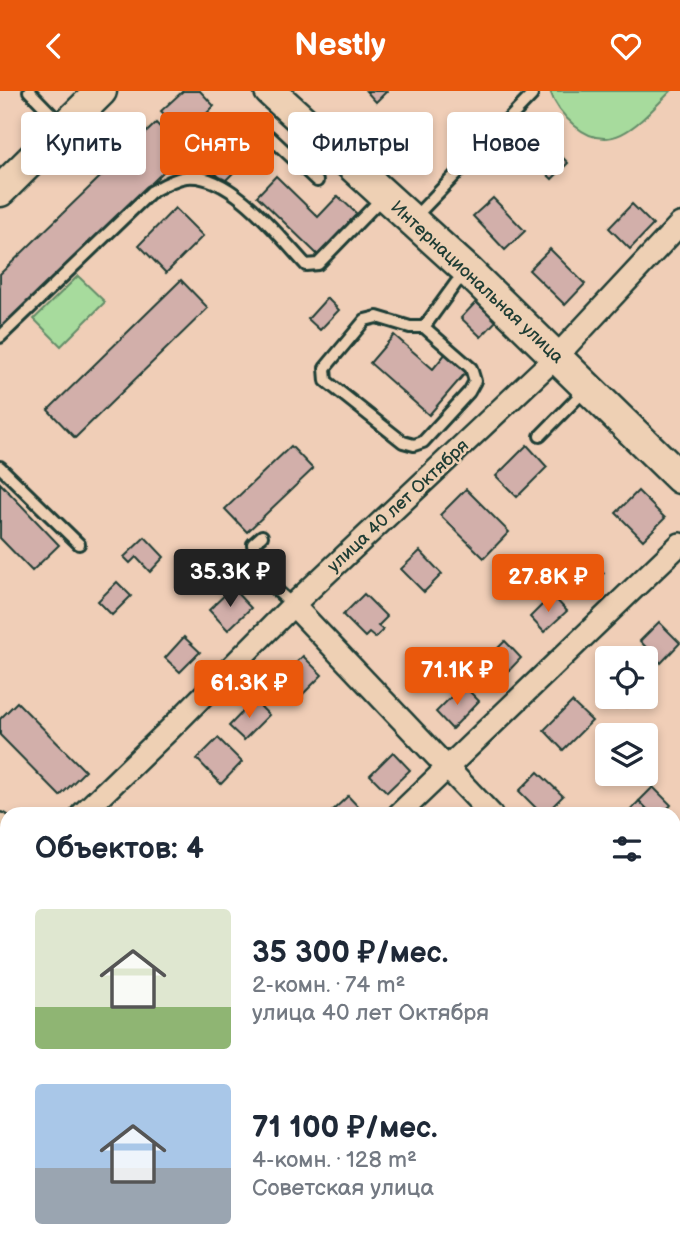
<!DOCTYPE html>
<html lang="ru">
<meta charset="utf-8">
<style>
:root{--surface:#fff;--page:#f2f2f3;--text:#1f2937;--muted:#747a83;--accent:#ea580c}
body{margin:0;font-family:"Balsamiq Sans",sans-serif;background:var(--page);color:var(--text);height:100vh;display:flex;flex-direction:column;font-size:26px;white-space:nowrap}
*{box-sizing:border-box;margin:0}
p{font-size:23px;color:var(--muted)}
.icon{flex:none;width:38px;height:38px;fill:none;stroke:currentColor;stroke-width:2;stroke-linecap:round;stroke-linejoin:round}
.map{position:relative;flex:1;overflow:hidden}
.details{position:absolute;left:0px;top:716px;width:681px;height:450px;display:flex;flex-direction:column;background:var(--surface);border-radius:21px 21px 0 0;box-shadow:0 4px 10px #0003}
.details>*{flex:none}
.banner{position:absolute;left:21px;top:21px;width:639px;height:63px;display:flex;gap:14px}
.fabs{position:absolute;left:595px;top:555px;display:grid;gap:14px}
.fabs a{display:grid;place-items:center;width:63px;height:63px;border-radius:7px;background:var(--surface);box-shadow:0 4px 10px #0003;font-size:35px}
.price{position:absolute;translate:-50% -60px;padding:0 16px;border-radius:7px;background:var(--accent);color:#fff;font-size:23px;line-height:46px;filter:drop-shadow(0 2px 4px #0008)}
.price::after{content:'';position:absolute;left:50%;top:42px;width:21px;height:16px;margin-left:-10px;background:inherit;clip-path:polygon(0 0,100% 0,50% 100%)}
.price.selected{background:#222;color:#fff}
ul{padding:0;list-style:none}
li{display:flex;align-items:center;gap:21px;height:175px;padding:0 35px}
li span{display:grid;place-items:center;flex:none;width:196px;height:140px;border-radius:7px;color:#555}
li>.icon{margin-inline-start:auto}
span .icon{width:84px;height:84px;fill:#fffc;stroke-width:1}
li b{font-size:30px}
h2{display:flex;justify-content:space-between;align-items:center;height:84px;padding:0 35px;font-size:30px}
.tag{padding:0 24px;border-radius:7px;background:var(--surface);box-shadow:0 4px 10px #0003;font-size:24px;line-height:63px}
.tag.selected{background:var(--accent);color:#fff}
header{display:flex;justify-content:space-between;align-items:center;height:91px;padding:0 35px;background:var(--accent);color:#fff;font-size:32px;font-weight:800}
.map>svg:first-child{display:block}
.green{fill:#a7db9d;stroke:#638c68;stroke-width:2}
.building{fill:#d2afaa;stroke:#1f3d34;stroke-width:2}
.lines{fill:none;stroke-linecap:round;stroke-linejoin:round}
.service-casing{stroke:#1f3d34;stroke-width:16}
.minor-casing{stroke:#1f3d34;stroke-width:26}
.secondary-casing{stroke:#1f3d34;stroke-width:35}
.service{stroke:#eed0b4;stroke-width:10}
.minor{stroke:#eed0b4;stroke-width:21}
.secondary{stroke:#eed0b4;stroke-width:30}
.labels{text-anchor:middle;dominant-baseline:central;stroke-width:5;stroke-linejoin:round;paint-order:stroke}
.street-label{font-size:18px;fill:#1f3d34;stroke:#eed0b4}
</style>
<header><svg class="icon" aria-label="back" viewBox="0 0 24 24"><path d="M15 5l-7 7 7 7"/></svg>Nestly<svg class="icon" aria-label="heart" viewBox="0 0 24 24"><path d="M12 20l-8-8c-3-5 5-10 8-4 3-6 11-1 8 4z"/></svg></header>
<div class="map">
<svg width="680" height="1165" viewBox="0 0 680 1165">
<rect width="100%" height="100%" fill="#f0ceb7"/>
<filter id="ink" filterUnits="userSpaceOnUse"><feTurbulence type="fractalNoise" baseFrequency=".0143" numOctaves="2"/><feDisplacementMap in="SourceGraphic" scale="14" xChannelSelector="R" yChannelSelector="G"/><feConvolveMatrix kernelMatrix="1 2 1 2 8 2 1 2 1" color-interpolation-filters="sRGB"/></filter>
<g filter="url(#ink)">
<g class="green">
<path d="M550,0H671C644,26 614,68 575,35C563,25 555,15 550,0Z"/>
<path d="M78,185L105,211L61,255L34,228Z"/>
</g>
<g class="building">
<path d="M183,0H200L214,15L207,22L213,28L196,43L187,33L180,40L161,20Z"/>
<path d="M366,0H387L376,11Z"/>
<path d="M156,32L184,61L0,238V183Z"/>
<path d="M215,43L243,72L224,91L196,62Z"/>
<path d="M546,49L568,72L552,88L528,65Z"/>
<path d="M276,85L318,126L338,105L357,123L318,164L257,105Z"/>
<path d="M493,107L525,140L505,159L473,125Z"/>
<path d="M632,113L653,134L630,158L609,137Z"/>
<path d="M175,117L203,145L166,182L139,154Z"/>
<path d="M550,158L585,193L565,214L529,179Z"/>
<path d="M181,189L208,217L75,347L48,319Z"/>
<path d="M327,207L339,219L320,239L308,228Z"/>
<path d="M476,211L496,230L481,246L461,227Z"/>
<path d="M394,244L433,278L446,262L467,280L429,324L370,272Z"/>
<path d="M527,354L547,376L517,406L496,385Z"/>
<path d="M291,355L313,378L247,441L225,418Z"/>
<path d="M0,392L59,454L32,480L0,447Z"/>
<path d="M466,398L509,441L484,467L440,424Z"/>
<path d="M638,400L665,427L643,449L616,422Z"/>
<path d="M145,446L164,466L150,481L136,466L130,472L124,466Z"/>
<path d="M420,460L442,483L424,501L401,478Z"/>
<path d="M593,471L604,482L588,497L578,486Z"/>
<path d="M117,491L131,505L112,524L98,510Z"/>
<path d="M232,497L251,517L228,539L209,519Z"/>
<path d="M364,503L387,526L378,535L383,539L375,547L369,542L365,546L343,524Z"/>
<path d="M552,504L567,520L544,541L530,526Z"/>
<path d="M659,531L680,552L661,572L640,550Z"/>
<path d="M184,546L200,561L180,581L165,567Z"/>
<path d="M505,550L521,567L496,593L479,576Z"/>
<path d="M303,565L322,584L296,610L277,591Z"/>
<path d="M607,584V597L600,591Z"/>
<path d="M463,594L479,610L452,638L436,621Z"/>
<path d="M615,606H636L626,616Z"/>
<path d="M254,609L269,624L244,649L229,635Z"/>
<path d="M17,611L85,680L60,705L0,644V628Z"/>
<path d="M572,611L592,630L563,659L544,639Z"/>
<path d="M218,647L242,671L221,693L197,668Z"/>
<path d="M393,661L410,679L387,701L370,684Z"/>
<path d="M538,681L563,705L545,723H542L519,700Z"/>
<path d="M653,696L671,714L663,723H652L639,710Z"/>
<path d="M348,705L365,723H329Z"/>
<path d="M639,710L652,723H627Z"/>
<path d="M674,828L680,834L679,869L674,864Z"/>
<path d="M7,1026V1040L0,1036Z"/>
<path d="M0,1146L7,1152V1158H13L7,1165L0,1164Z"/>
<path d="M506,1158H555L556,1159L550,1165H508L504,1161Z"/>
</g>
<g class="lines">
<defs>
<g id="service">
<path d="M29,0L63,35"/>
<path d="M269,45L317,90"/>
<path d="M413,128L532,4"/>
<path d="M424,236L471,277L475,290L469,301L423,351L414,354L403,351L326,290L325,277L365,229L377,226L410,236H424L456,192L468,181"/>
<path d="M0,246L151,101C162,95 173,88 186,86C230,81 279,145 306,174L318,173L382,107"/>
<path d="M540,345L586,298"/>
<path d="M0,376L79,453"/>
<path d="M262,445L253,453L254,462L261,468L265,489L293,514"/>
<path d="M674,978L680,983"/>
<path d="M674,1118L680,1120"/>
<path d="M597,1165L602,1158"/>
</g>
<g id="minor">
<path d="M293,514L491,723"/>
<path d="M82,723L170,638L293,514L557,265L680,133"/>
<path d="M399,723L680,453"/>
<path d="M0,733L7,740"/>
<path d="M674,762L680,756"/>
<path d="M0,800L7,794"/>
<path d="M276,1158L279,1165"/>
<path d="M106,1165L108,1158"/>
<path d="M347,1165L352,1158"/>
</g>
<g id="secondary">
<path d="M270,0L469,181L680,387"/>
<path d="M0,100L101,0"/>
</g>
</defs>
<use href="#service" class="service-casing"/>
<use href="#minor" class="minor-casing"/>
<use href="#secondary" class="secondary-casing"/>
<use href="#service" class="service"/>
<use href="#minor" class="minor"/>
<use href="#secondary" class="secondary"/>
</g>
</g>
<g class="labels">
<g class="street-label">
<text transform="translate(477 191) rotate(43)">Интернациональная улица</text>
<text transform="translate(398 415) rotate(-43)">улица 40 лет Октября</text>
</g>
</g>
</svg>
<div class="fabs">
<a><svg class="icon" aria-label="locate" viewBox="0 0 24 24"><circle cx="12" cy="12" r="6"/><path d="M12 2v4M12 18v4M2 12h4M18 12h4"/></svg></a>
<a><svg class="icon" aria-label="layers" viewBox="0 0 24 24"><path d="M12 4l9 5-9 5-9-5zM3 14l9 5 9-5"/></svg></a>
</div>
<b class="price selected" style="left:230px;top:518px">35.3K ₽</b>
<b class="price" style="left:548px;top:523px">27.8K ₽</b>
<b class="price" style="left:457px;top:616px">71.1K ₽</b>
<b class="price" style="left:249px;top:629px">61.3K ₽</b>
<div class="banner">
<a class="tag">Купить</a>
<a class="tag selected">Снять</a>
<a class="tag">Фильтры</a>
<a class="tag">Новое</a>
</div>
<section class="details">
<h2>Объектов: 4<svg class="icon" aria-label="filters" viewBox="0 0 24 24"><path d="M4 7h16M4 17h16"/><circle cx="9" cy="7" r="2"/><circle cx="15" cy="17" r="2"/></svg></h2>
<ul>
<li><span style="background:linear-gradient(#dfe7d0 70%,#8fb573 0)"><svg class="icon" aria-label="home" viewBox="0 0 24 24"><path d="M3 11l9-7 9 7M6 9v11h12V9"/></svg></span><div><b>35 300 ₽/мес.</b><p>2-комн. · 74 m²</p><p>улица 40 лет Октября</p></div></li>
<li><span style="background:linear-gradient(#a9c7e8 60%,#9aa5b1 0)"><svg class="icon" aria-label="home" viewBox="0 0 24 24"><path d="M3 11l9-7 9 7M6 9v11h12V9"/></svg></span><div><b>71 100 ₽/мес.</b><p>4-комн. · 128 m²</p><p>Советская улица</p></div></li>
</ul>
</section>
</div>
